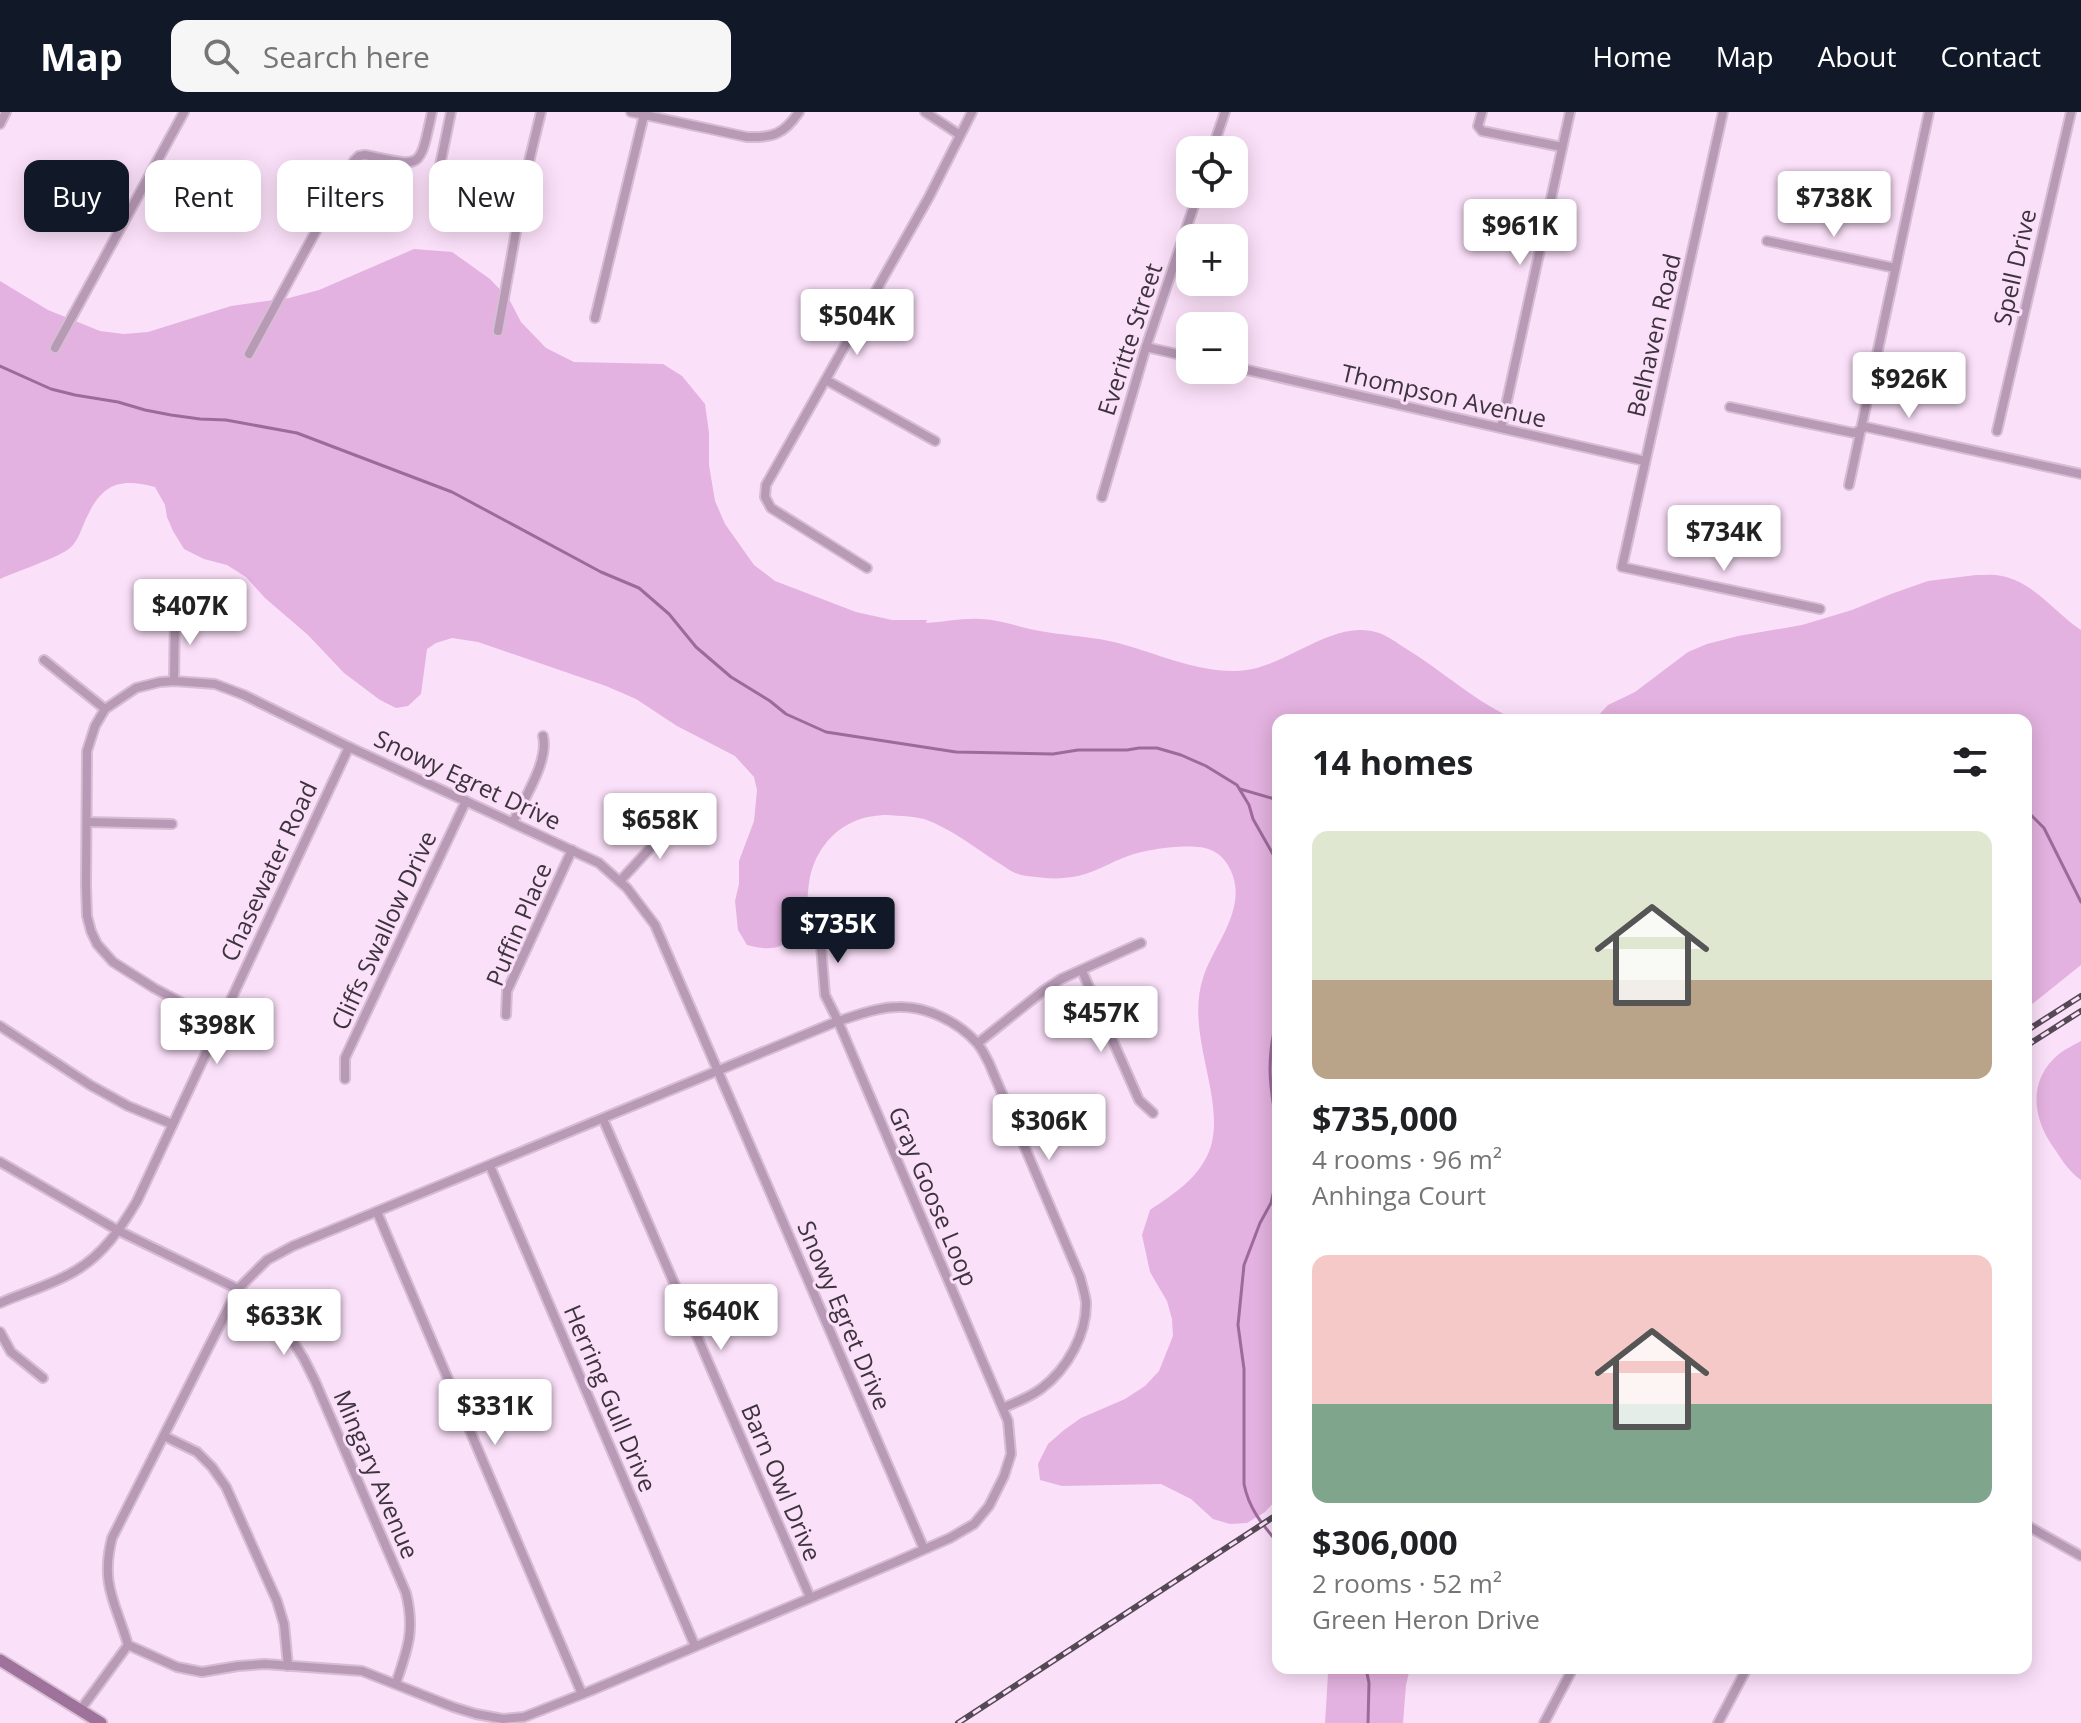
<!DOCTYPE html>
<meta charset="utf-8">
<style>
:root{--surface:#fff;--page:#f6f6f6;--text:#202124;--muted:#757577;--accent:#111827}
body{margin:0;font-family:"Open Sans",sans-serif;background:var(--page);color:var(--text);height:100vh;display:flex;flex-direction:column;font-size:30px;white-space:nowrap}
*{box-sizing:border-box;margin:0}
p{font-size:26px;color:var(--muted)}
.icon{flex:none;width:44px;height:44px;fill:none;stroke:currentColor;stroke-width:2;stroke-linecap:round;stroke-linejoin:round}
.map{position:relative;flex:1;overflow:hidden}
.drawer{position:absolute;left:1272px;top:602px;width:760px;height:960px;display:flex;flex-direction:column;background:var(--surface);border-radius:16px;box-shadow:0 4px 20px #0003}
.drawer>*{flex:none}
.guide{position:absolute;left:24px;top:48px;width:760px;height:72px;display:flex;gap:16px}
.controls{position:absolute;left:1176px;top:24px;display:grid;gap:16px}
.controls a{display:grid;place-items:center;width:72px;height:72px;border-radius:16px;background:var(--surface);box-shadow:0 4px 20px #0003;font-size:40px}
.price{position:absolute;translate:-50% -68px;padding:0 18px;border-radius:8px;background:#fff;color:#222;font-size:26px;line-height:52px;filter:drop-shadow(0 2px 4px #0008)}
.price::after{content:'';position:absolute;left:50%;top:48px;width:24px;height:18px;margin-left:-12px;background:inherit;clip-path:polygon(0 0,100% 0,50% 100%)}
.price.selected{background:var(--accent);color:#fff}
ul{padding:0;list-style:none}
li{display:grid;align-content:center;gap:16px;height:424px;padding:0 40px}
li span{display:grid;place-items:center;height:248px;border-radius:16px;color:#555}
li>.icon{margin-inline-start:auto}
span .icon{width:144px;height:144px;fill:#fffc;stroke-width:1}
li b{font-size:34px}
h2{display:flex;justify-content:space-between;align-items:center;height:96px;padding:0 40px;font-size:34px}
.chip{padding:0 28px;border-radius:16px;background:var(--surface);box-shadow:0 4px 20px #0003;font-size:28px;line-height:72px}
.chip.selected{background:var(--accent);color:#fff}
header{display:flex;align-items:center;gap:48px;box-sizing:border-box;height:112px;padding:0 40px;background:var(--accent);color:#fff}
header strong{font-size:38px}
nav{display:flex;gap:44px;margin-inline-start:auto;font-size:28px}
.search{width:560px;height:72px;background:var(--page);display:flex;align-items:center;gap:20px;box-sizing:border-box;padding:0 28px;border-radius:16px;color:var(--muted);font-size:30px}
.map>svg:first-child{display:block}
.green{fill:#e4b2e0}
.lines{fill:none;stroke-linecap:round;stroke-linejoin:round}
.stream{stroke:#9d6a9b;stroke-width:3}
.street-casing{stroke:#d5bdd3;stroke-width:12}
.secondary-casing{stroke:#d5bdd3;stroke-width:15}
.street{stroke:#b899b6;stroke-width:8}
.secondary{stroke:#9f729c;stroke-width:11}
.rail-casing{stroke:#554955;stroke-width:6}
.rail{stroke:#fbe0f9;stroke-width:3;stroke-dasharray:9;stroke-linecap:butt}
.labels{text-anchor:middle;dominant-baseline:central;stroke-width:6;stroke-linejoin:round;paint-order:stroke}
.street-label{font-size:24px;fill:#3d333d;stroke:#fbe0f9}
</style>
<header>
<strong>Map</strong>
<div class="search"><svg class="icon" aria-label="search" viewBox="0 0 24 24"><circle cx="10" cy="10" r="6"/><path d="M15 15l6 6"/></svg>Search here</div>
<nav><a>Home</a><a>Map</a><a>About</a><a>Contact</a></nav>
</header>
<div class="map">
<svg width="2081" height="1611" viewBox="0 0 2081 1611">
<rect width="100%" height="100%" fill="#fbe0f9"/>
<g class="green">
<path d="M414,137L452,140L490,167L509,187L521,210L546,236L574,250L663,252L682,264L705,292L709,321V353L715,389L725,412L754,453L775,469L856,500L892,508H927L926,511C944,510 963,506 981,507C1003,508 1024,517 1046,520C1070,524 1095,525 1118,531C1156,541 1196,560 1236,559C1284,559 1332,505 1379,521C1388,524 1397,531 1405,536C1443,559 1476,591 1517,608H1278V1386L1265,1400L1247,1411L1230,1412L1213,1407L1191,1387L1161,1372L1062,1374L1040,1368L1038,1352L1048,1332L1064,1318L1081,1306L1125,1287L1145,1274L1159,1259L1173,1224L1172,1207L1167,1189L1150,1160L1142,1123L1150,1098C1175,1081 1201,1065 1211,1034C1225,984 1185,922 1203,866C1214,832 1248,797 1231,759C1227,750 1221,742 1211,738C1195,730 1145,737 1128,744C1111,750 1096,760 1078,764C1063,767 1050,767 1036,765C1030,764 1023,764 1018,762C1011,760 1004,754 997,750C974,735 950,716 924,707C912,704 900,704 888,703C876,703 863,705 853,710C830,720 815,742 810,765C807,779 808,794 805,807C804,813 799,817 796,822C783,839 766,838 747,833L738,818L735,789L739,772V749L754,709L757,678L754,665L735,644L677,614L636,587L606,574L478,530L452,526L436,531L427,537L421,582L408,594L396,596L380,588L344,561L308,523L265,486L246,465L227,453L204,447L184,437L173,419L167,405L165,393L155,375C117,365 101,373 85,409C81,418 78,429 70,436C60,445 15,460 0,467V169L48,198L100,219L124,222L148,220L231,194L289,186L319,178Z"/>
<path d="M1976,463C1985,463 1994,462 2002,464C2035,471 2054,500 2081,518V853L2026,897V608H1594L1608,593L1635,580L1688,540L1707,532L1738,524L1802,513L1852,498L1891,482L1928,469Z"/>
<path d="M2081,929V1068C2070,1060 2063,1050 2056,1039C2033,1009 2026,969 2059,942C2065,937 2074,933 2081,929Z"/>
<path d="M1326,1556H1410L1406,1573L1403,1611H1325L1328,1562Z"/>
</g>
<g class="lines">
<g class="stream">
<path d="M0,254L51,277L75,283L118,290L145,298L171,303L200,307L226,308L297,321L452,380L601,460L639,476L669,502L696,535L731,565L770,589L786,602L826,620L956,640L1053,642L1078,638H1127L1139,636H1157L1181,643L1206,654L1237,673L1249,693L1253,707L1278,751"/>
<path d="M1240,677L1278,688"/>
<path d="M2026,698L2044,716L2081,790"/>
<path d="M1278,902C1266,946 1269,974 1278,1018"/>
<path d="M1278,1035V1041"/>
<path d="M1278,1061L1271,1091L1260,1111L1244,1153L1238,1213L1244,1257V1372C1249,1397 1262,1412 1278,1431"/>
<path d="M1366,1556L1369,1571L1368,1611"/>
</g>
<defs>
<g id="street">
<path d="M631,0L747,25C773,26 784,22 799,0"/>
<path d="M925,0L960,23"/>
<path d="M1482,0L1478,14L1482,19L1562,35"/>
<path d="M1723,0L1622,455L1820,497"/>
<path d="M0,12L6,0"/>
<path d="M1212,38L1225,0"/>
<path d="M442,79L438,63L451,0"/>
<path d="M1767,129L1895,156"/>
<path d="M595,206L644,3"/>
<path d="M498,219L527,58L541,0"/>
<path d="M1146,235L1190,245"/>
<path d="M55,236L184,0"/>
<path d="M249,242L354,49L359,44L365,43C423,55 419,59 432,0"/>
<path d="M1234,255L1645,349"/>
<path d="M826,268L935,329"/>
<path d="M1730,295L1854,321L1866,315L2081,362"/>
<path d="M1501,316L1570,0"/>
<path d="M1997,319L2071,0"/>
<path d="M1849,373L1929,0"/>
<path d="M1102,385L1146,235L1198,82"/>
<path d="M867,456L771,396L765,385L766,373L929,85L972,0"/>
<path d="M44,548L105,597"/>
<path d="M174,569L175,500"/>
<path d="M87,710L172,712"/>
<path d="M513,710C524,687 549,649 543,624"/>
<path d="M620,769L676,708"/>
<path d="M835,798L821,834L825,883L838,909C858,903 878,895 899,895C926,894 958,910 976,930C982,936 985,944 989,951L1080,1165C1082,1173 1085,1182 1086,1190C1087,1222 1067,1257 1042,1276C1031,1285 1016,1290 1003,1296"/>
<path d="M1082,859L1139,988L1153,1001"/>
<path d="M506,903L507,879L572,738"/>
<path d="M220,911L154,876L113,850L97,832L91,819L87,804L86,774L87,639L95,614L105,597L136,576L160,570L174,569L215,572L244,583L349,635L599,751L627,776L655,813L924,1437"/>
<path d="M0,914L90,973L128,994L172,1012"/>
<path d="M978,931L1043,879L1061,867L1141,831"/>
<path d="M345,967V946L466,689"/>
<path d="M603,1007L810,1485"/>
<path d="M0,1050L119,1119L238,1177L276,1209L289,1223L304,1247L315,1269L406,1481C415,1518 408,1536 396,1571"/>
<path d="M490,1054L695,1534"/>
<path d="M377,1100L582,1582"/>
<path d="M0,1191C25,1180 52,1173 75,1159C103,1143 121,1116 137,1089L349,635"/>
<path d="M0,1220L11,1240L43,1266"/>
<path d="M164,1324L197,1340L212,1355L226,1375L277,1489L284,1512L288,1554"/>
<path d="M2026,1413L2081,1444"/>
<path d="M81,1597L128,1533L177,1555L202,1560L238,1554L265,1552L362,1559L453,1595L476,1602L503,1607L524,1605L590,1579L898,1449L950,1426L974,1412L989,1394L1004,1364L1011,1342L1008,1309L838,909L293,1134L267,1148L238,1177L112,1426C100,1473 116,1491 128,1533"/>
<path d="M1544,1611L1573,1556"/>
<path d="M1718,1611L1747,1556"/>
</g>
<path id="secondary" d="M0,1548L101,1611"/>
</defs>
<use href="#street" class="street-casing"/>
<use href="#secondary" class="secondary-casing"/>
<use href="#street" class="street"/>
<use href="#secondary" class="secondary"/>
<defs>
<g id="rail">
<path d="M2026,919L2081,884"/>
<path d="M2026,934L2081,899"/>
<path d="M958,1611L1278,1402"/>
</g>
</defs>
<use href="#rail" class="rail-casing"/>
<use href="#rail" class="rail"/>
</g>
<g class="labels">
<g class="street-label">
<text transform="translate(2014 155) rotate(-77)">Spell Drive</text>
<text transform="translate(1653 223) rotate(-77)">Belhaven Road</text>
<text transform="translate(1129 227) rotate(-72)">Everitte Street</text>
<text transform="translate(1444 283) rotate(13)">Thompson Avenue</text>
<text transform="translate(468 667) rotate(25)">Snowy Egret Drive</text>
<text transform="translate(268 759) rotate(-65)">Chasewater Road</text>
<text transform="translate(518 812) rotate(-67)">Puffin Place</text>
<text transform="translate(383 818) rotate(-65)">Cliffs Swallow Drive</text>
<text transform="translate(934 1084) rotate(67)">Gray Goose Loop</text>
<text transform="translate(845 1203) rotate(67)">Snowy Egret Drive</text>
<text transform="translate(611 1286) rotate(67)">Herring Gull Drive</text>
<text transform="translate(377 1362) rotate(67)">Mingary Avenue</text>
<text transform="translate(782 1370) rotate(67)">Barn Owl Drive</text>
</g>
</g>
</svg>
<div class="controls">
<a><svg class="icon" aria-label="locate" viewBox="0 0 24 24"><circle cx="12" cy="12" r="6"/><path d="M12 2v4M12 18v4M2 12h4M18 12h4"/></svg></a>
<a>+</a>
<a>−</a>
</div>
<b class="price" style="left:1834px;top:127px">$738K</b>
<b class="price" style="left:1520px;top:155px">$961K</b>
<b class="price" style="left:857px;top:245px">$504K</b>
<b class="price" style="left:1909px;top:308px">$926K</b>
<b class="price" style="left:1724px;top:461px">$734K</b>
<b class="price" style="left:190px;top:535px">$407K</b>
<b class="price" style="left:660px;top:749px">$658K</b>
<b class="price selected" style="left:838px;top:853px">$735K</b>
<b class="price" style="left:1101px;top:942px">$457K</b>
<b class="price" style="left:217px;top:954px">$398K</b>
<b class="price" style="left:1049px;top:1050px">$306K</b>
<b class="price" style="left:721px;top:1240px">$640K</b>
<b class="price" style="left:284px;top:1245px">$633K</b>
<b class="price" style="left:495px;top:1335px">$331K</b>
<div class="guide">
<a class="chip selected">Buy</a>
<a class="chip">Rent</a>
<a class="chip">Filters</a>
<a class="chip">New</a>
</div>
<section class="drawer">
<h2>14 homes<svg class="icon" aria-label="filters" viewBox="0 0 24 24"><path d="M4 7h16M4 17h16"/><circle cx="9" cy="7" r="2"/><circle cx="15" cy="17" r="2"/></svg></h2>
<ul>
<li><span style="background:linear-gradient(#dfe7d0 60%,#b9a48a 0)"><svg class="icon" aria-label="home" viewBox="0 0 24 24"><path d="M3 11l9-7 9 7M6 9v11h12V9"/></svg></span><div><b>$735,000</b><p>4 rooms · 96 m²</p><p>Anhinga Court</p></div></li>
<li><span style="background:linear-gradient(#f6c9c9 60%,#7fa58c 0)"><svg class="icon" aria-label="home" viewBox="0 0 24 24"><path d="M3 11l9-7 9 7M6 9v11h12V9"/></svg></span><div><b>$306,000</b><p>2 rooms · 52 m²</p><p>Green Heron Drive</p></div></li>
</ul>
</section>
</div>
